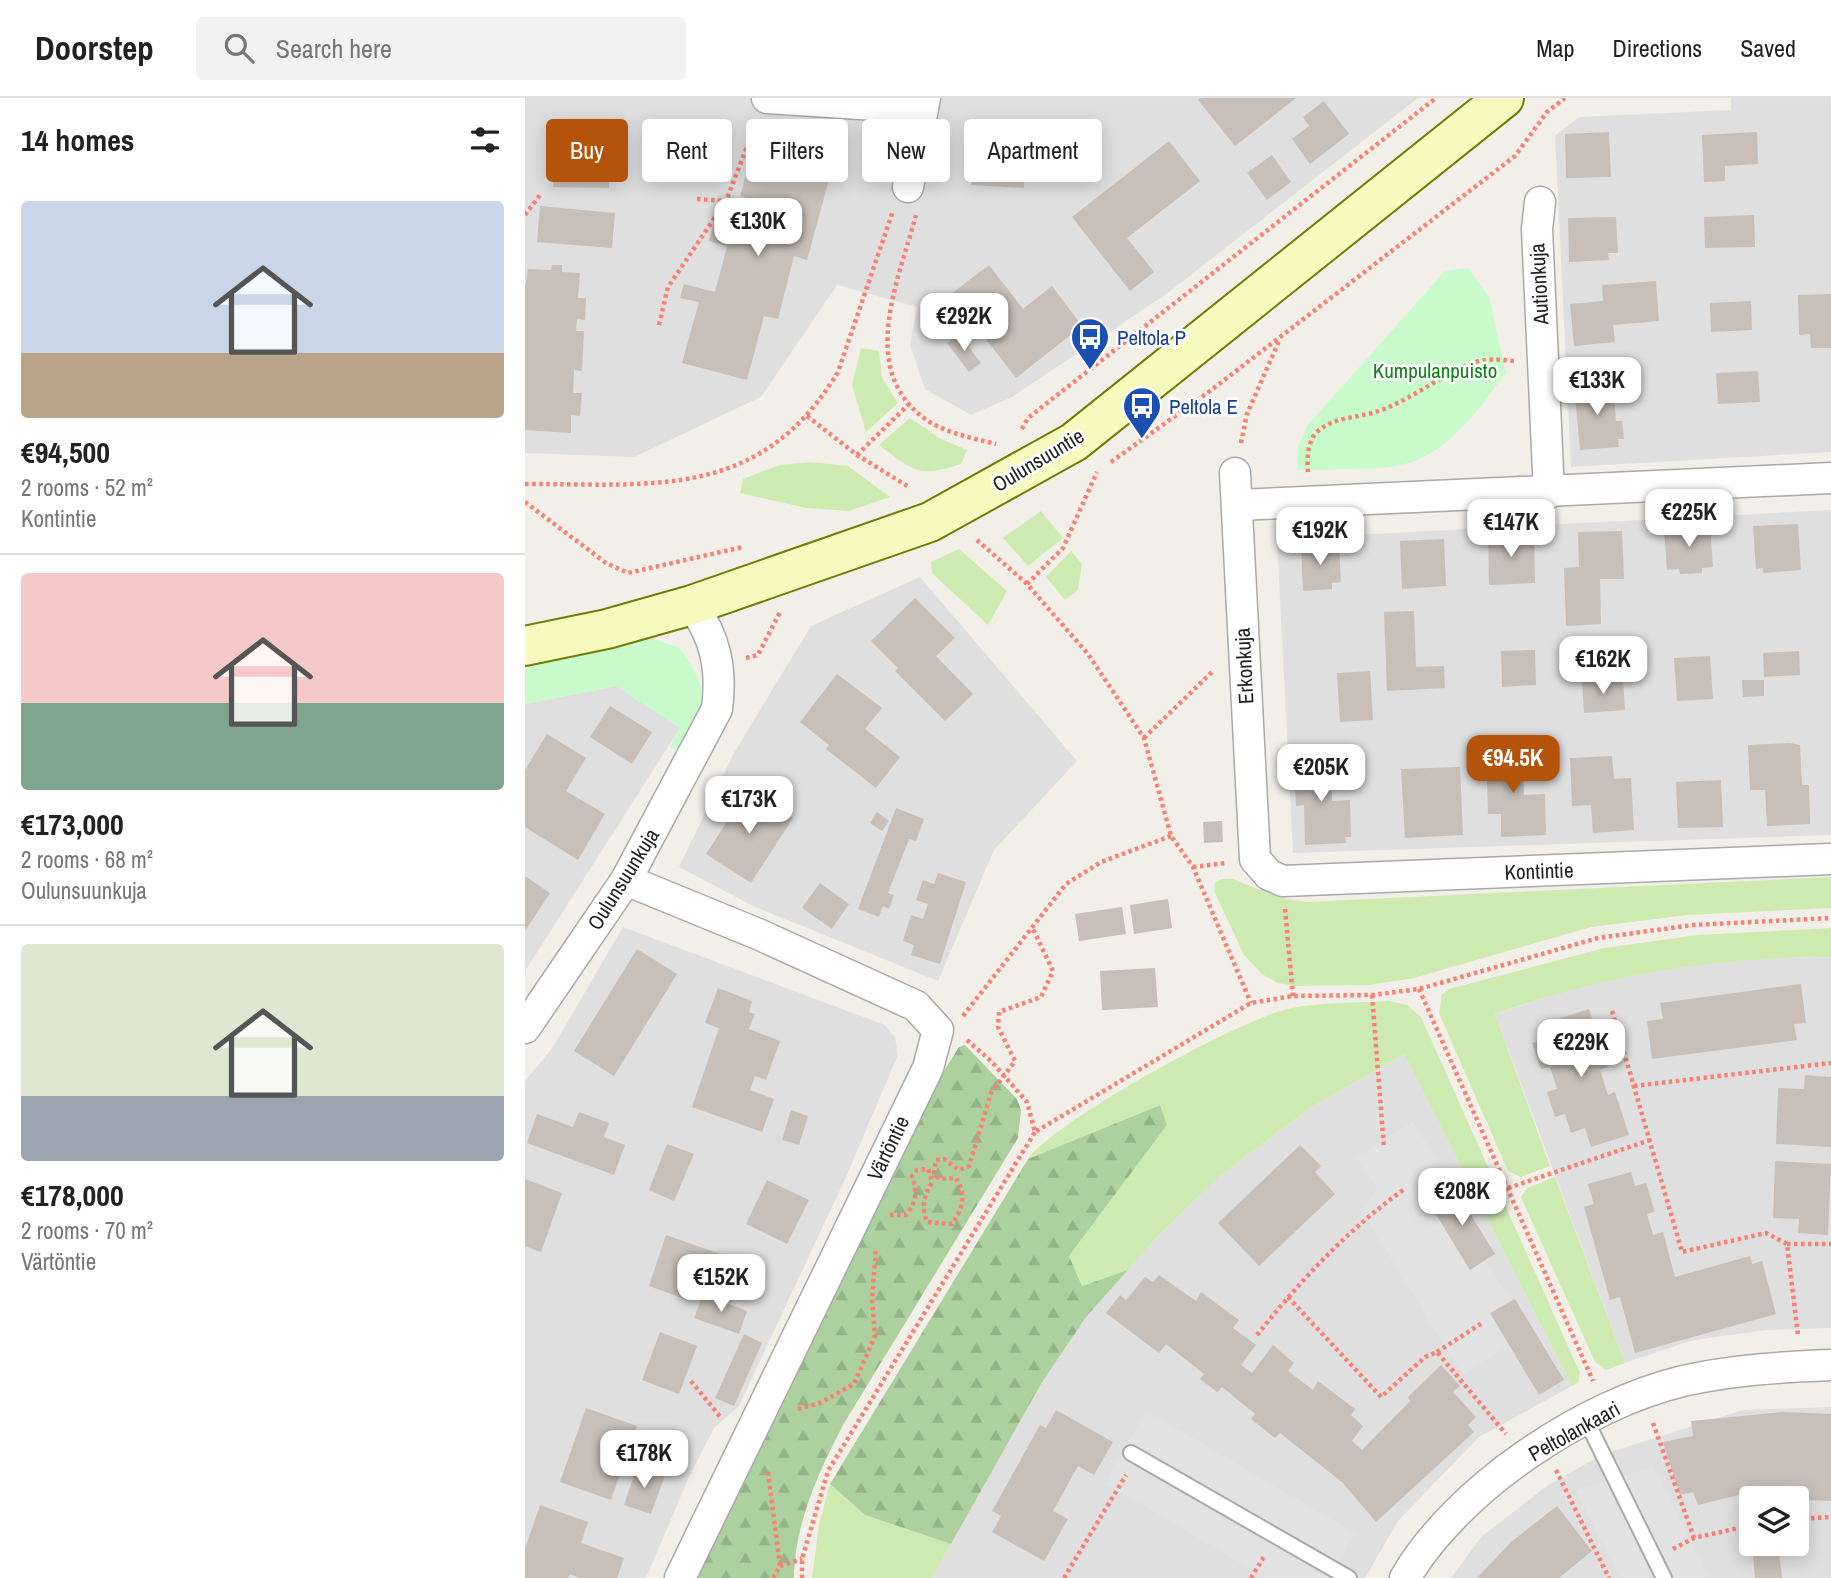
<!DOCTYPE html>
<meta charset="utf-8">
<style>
:root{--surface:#fff;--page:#f2f2f2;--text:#222;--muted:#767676;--line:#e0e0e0;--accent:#b45309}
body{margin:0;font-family:"Archivo Narrow",sans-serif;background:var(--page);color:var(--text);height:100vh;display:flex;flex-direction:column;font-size:26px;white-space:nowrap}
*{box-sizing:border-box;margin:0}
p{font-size:23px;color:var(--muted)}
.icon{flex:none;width:38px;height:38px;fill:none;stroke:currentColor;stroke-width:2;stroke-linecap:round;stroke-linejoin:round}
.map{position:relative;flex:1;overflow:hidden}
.panel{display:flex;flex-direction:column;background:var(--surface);width:525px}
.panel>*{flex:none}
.top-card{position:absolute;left:21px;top:21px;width:665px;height:63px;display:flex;gap:14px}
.buttons{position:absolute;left:1214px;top:1388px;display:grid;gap:14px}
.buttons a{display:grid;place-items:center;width:70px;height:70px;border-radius:7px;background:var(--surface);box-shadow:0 4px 18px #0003;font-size:35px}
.price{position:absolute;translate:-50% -60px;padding:0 16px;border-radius:14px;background:#fff;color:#222;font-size:23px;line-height:46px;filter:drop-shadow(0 2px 4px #0008)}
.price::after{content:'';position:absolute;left:50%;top:42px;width:21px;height:16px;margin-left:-10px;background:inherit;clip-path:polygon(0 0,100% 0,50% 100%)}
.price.active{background:var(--accent);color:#fff}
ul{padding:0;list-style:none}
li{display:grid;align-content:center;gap:14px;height:371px;padding:0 21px}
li+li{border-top:2px solid var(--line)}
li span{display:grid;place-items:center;height:217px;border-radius:7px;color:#555}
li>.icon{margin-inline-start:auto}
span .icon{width:126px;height:126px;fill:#fffc;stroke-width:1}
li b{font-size:30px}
h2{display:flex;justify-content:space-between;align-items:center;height:84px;padding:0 21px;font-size:30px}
.tag{padding:0 24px;border-radius:7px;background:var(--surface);box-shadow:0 4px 18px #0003;font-size:24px;line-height:63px}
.tag.active{background:var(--accent);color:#fff}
header{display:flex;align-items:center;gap:42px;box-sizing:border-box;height:98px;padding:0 35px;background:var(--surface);border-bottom:2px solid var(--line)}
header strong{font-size:33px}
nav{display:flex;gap:38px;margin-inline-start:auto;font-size:24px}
.search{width:490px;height:63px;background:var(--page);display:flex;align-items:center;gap:18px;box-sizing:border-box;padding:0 24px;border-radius:7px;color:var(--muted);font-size:26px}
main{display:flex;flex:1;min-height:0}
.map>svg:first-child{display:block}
.residential{fill:#e0dfdf;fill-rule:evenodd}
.grass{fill:#cdebb0}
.forest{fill:url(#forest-firs)}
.park{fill:#c8facc}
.parking{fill:#e2e2e2}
.building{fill:#c7bfb8}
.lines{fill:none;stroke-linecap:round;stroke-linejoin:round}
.service-casing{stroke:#a9a9a9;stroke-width:18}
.minor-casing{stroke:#a9a9a9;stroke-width:33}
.secondary-casing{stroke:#707d05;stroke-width:42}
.path{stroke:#fa8072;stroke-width:4.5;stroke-dasharray:3.5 3.5;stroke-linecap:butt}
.service{stroke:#fff;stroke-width:14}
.minor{stroke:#fff;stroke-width:30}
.secondary{stroke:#f7fabf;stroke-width:38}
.labels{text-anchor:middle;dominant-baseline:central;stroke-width:5;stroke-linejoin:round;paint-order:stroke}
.street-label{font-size:21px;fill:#222;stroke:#fff}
.transit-label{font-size:21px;fill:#164399;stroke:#fff;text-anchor:start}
.park-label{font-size:21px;fill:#0c8416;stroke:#fff}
</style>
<header>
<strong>Doorstep</strong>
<div class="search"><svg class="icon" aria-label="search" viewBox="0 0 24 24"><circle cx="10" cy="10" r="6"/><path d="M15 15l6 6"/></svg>Search here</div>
<nav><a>Map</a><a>Directions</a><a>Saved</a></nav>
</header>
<main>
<section class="panel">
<h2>14 homes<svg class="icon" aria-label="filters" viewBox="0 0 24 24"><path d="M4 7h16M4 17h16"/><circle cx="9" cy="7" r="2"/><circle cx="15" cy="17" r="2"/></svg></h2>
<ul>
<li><span style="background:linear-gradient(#c9d6e8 70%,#b9a48a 0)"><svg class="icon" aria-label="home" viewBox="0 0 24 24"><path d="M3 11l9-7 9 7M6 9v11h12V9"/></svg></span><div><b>€94,500</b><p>2 rooms · 52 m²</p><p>Kontintie</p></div></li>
<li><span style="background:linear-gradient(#f6c9c9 60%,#7fa58c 0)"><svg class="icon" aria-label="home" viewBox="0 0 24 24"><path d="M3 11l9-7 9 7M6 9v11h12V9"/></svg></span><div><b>€173,000</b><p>2 rooms · 68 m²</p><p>Oulunsuunkuja</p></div></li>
<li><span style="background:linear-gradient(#dfe7d0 70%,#9aa5b1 0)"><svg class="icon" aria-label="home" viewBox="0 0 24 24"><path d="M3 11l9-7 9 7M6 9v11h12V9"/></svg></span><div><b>€178,000</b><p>2 rooms · 70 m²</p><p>Värtöntie</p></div></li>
</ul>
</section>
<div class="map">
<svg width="1306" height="1480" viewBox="0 0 1306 1480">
<defs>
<pattern id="forest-firs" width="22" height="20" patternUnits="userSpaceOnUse" patternTransform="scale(1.75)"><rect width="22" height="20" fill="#add19e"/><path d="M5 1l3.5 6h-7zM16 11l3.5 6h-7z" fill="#95b388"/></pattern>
</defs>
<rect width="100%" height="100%" fill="#f2efe9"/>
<g class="residential">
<path d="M0,0H893L640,197L487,299L446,317L400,291L385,246L392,209L312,187L236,299L109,359L0,355Z"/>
<path d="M1206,0H1306V354L1046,369L1030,38L1054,19L1206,12Z"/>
<path d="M1306,412V737L768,755L752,441Z"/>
<path d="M395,479L552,663L469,752L413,883L228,808L154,769L209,655L286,528Z"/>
<path d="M91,588L155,630L0,873V606Z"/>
<path d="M98,829L360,927L370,939L373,957L321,1079L214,1308L189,1330L164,1379L121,1480H0V983L28,949Z"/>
<path d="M1306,859V1230L1243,1232L1190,1239L1165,1243L1100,1265L970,916L1046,891L1132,872L1222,861Z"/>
<path d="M879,956L1047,1288L954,1339L873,1423L840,1480H407L516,1286L561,1219L634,1137L696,1077L785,1010Z"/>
<path d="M1306,1309V1480H926L956,1439L1023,1387L1079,1356L1218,1312ZM1227,1400H1272V1446H1227Z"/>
</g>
<g class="grass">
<path d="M336,250L354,253L357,280L373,305L341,334L327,287Z"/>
<path d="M385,320L416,341L442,352L436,366C393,380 389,373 354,347Z"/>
<path d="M286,364L323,368L365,399L324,413L281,410L215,395L218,381L255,367Z"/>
<path d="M516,413L538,440L503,468L478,440Z"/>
<path d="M434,451L482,493L463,527L407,475L406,464Z"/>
<path d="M546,453L557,466L553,492L540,502L521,479Z"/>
<path d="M1306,779V810L1162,817L1066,829L889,880L844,887L771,888L753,885L737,876L719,857L689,793L690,785L697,781H708L756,800L781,804Z"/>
<path d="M1306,830V859C1190,859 1079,877 970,916L1025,1068L996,1079L983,1073L914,915L917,896L924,891L1079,850L1173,837Z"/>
<path d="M864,903L882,907L896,919L1055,1275L1053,1285L1047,1288L879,956L785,1010L696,1077L634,1137L603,1172L557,1188L544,1158L642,1027L634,1007L503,1061C531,1022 718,919 767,910C798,904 832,905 864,903Z"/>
<path d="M1030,1079L1100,1265L1081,1272L1070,1264L996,1099L1002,1090Z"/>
<path d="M305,1386L340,1417L426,1446L407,1480H287L294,1426Z"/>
</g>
<g class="forest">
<path d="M440,947L492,1001L496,1012L493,1040L318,1327C293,1376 270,1424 269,1480H172L417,976L434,949Z"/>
<path d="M635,1007L642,1027L544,1158L557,1188L603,1172L561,1219L516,1286L426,1446L340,1417L305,1386L503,1061Z"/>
</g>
<g class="park">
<path d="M943,170L964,199L981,275C955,309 922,358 876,367C843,373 806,371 772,372L773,349L782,328L920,173Z"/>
<path d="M118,538L153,549C188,592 180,611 156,656L145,649L155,630L91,588L0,606V567Z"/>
</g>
<g class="parking">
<path d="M888,1024L928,1088L903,1104L945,1171L961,1162L985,1202L965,1216L984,1248L938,1277L836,1112L852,1091L831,1059Z"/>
<path d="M622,1313L830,1435L804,1480H741L580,1385Z"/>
<path d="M1128,1369L1183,1480H1095L1050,1392Z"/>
</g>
<g class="building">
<path d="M675,0H771L710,48L673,2Z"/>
<path d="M799,3L824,36L785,66L767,41L784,28L778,19Z"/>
<path d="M450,22L536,28L533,67L500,65L499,90L446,87Z"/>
<path d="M1084,34L1086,79L1041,80L1040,36Z"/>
<path d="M1232,34L1233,66L1200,68V83L1179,84L1177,37Z"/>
<path d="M30,35L86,36L84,90L28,89Z"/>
<path d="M249,43L310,60L282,162L269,158L253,221L239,218L222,282L157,265L174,204L155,200L159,186L190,194L202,148L184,143L189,125L224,134L233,102L215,98L228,51L246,56Z"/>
<path d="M644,43L675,83L602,140L629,174L605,193L547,119Z"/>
<path d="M133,44L194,45L193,72L133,70Z"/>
<path d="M747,57L766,84L742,102L722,75Z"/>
<path d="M15,108L90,115L87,150L12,144Z"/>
<path d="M1229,117L1230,149L1180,150L1179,119Z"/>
<path d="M1091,119L1093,155H1083L1084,162L1044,164L1043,120Z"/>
<path d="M27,167H37V174L55,175L53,200H61L60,222L52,221L51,233H59L57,273L49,272L48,295H57L55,318L46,317V335L0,332V188L3,171L26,172Z"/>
<path d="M464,167L498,211L527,188L557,228L491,280L426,196Z"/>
<path d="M1131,183L1134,223L1088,227L1090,244L1049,248L1045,206L1078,203L1077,187Z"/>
<path d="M1306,196V250H1286L1285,236L1274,237L1273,197Z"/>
<path d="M1226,203L1227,232L1186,234L1185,205Z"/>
<path d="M434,236L456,265L444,274L422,245Z"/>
<path d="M1233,273L1235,304L1193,306L1191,275Z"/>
<path d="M1088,284L1091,323H1097L1099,341H1093L1094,349L1055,352L1049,288Z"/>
<path d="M1273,426L1276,472L1238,475V470L1231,471L1228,428Z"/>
<path d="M1185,428L1188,469L1177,470V475L1155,476L1154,471L1142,472L1139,431Z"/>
<path d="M1097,433L1099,481H1075L1076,526L1041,528L1039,470L1054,469L1053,434Z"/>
<path d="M1009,436L1010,485L964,487L963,437Z"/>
<path d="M919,441L921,488L877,491L875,443Z"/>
<path d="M814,447L816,484L807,485V491L778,493L776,448Z"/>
<path d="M390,500L430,540L411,558L448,596L420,623L370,573L373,570L346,543Z"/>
<path d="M889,513L891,569L919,568L920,590L862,593L859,514Z"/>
<path d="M1010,552L1011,587L977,589L976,553Z"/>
<path d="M1274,553L1275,577L1239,579L1238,555Z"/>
<path d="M1185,558L1188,601L1152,603L1149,560Z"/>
<path d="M845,573L848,622L815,624L812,575Z"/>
<path d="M312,576L357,610L340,631L375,659L351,690L301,651L304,647L275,624Z"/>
<path d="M1098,581L1100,612L1059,615L1057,583Z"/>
<path d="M1217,582H1239V598L1218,599Z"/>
<path d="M85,608L127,634L107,666L65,639Z"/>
<path d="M22,636L61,660L41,693L80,716L53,762L0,729V672Z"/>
<path d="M1265,645L1275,647L1277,687H1284L1285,726L1242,728L1240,692H1225L1223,647Z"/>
<path d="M997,649L999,697L1020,696L1021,737L976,739V716H963L961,650Z"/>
<path d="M1087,658L1089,681L1106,680L1109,732L1068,735L1066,707L1047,708L1045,660Z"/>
<path d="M806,661L807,703L825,702L826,739H820L821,745L780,747L779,707L771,708L769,663Z"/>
<path d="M935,669L938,737L880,740L876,671Z"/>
<path d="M1196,682L1198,729L1153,730L1151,684Z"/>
<path d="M223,691L268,720L226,785L181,756Z"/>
<path d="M371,710L399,721L391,743L384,741L363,795L369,797L364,811L358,808L354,819L333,811Z"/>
<path d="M352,714L364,723L357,733L345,725Z"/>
<path d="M697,723L698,744L679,745L678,724Z"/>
<path d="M413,775L441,784L415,866L386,857L389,847L378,843L386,817L398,821L403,806L391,802L398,782L409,786Z"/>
<path d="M0,778L25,795L0,833Z"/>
<path d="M295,785L324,806L307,831L277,810Z"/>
<path d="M643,801L647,830L609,836L605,807Z"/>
<path d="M597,809L601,836L554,843L550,816Z"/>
<path d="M112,851L152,876L89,978L49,953Z"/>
<path d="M630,870L633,909L577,912L575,873Z"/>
<path d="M1276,886L1281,925L1269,926L1272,942L1127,961L1122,923L1138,921L1135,905Z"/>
<path d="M193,890L227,903L224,914L230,916L224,931L255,943L241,982L230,978L225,992L249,1001L237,1034L167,1009L194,930L180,925Z"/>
<path d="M1064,911L1083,969L1075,972L1083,997L1090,994L1104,1037L1066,1049L1060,1030L1046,1035L1040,1016L1030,1019L1022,994L1032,991L1025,969L1016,971L1007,945L1031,937L1026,923Z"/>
<path d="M1280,977L1306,979V1049L1251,1046L1253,990L1279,991Z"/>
<path d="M266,1012L283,1018L274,1047L257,1042Z"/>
<path d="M54,1014L84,1025L79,1039L100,1047L89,1077L2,1045L12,1016L48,1029Z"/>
<path d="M142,1046L169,1056L149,1103L124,1092Z"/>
<path d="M775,1047L796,1068L790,1074L810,1096L734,1168L693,1125Z"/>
<path d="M1250,1063L1306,1066L1303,1137L1273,1135L1274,1121L1248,1120Z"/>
<path d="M1106,1074L1110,1088L1121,1085L1130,1114L1122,1116L1128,1137L1138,1134L1150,1179L1225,1158L1227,1166L1237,1163L1251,1216L1110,1255L1095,1199L1085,1202L1059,1109L1069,1106L1063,1086Z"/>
<path d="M0,1081L37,1095L16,1154L0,1148Z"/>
<path d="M242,1082L284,1102L262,1146L221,1126Z"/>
<path d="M928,1088L970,1156L945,1172L903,1103Z"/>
<path d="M141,1137L204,1159L191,1197L165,1188L160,1201L124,1188Z"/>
<path d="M634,1177L671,1203L676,1194L714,1222L708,1230L731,1247L716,1267L727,1275L748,1247L769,1265L763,1273L788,1292L793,1283L830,1311L826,1317L838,1328L827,1343L837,1352L885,1303L883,1299L916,1267L935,1288L928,1294L951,1319L943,1327L949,1334L851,1424L818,1385L755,1335L750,1340L726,1321L730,1316L697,1289L692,1294L675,1281L679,1276L641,1246L634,1255L581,1215L595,1197L601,1202L620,1179L628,1184Z"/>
<path d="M178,1196L222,1213L214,1236L169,1220Z"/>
<path d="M990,1201L1039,1282L1014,1297L965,1215Z"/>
<path d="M135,1234L172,1248L154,1296L117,1282Z"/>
<path d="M219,1236L237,1245L209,1308L190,1300Z"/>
<path d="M61,1310L112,1328L86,1402L35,1384Z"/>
<path d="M531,1312L588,1344L569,1377L553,1368L528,1413L543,1421L519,1463L467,1434L476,1418L467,1413L515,1327L521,1330Z"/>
<path d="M1257,1314L1306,1316V1403L1281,1402V1394L1218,1400L1214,1397L1173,1407L1168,1394L1155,1397L1138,1344L1168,1338L1166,1323Z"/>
<path d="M112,1368L140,1377L126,1416L99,1407Z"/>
<path d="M15,1407L63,1424L56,1445L99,1460L92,1480H55L45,1476L43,1480H0V1451Z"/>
<path d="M1032,1408L1067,1453L1034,1480H952L986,1444Z"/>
<path d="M1227,1446H1253L1257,1480H1230Z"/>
</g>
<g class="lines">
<defs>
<g id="service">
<path d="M1061,1322L1139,1480"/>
<path d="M606,1355L824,1480"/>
</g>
<g id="minor">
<path d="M242,0L396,10"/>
<path d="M383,89L400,0"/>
<path d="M1015,104L1012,131L1024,395"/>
<path d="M710,375L730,761L744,777L758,783L1306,761"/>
<path d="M713,407L1306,380"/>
<path d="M101,782L233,836L391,908L413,932L403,970L155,1480"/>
<path d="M0,930L101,782L192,611C197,571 191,540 167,507"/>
<path d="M880,1480C932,1391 1058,1307 1158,1283C1207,1272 1256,1269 1306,1267"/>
</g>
<path id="secondary" d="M0,548L82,531L167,507L405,424L549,344L979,0"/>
</defs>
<use href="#service" class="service-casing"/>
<use href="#minor" class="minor-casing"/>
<use href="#secondary" class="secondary-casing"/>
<g class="path">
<path d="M172,101L201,103"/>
<path d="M0,117L15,97"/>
<path d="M391,117C374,182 332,271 400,321C420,335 447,340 471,346"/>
<path d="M134,227L143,189L201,103L225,41L226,25"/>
<path d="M282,318L332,357L384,389"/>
<path d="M497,331L503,320L911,0"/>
<path d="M716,345L722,316L754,243"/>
<path d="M332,357L384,306"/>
<path d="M586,364L685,293L990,58L1022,14L1040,0"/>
<path d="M783,374C782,361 782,344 792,334C807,320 828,320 847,315C882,305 910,281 942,267C957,260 973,261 989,263"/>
<path d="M0,386C130,386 236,402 313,274L368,113"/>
<path d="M0,404L81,465L103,475L218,449"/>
<path d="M452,442L502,486L563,556L619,640L646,738L668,769L726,905"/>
<path d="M502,486L538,450L572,374"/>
<path d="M221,560L233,557L255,514"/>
<path d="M619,640L688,573"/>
<path d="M668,769L701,765"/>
<path d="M760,811L768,898"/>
<path d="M894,891L1068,1283"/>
<path d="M847,897L859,1050"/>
<path d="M1087,913L1157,1154L1241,1135L1262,1146L1273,1237"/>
<path d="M438,918L541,786L576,764L646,738"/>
<path d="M442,942L467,964L502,1004L510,1034L726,905L768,898L847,897L894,891L1073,840L1168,827L1306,820"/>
<path d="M1109,988L1306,965"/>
<path d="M983,1090L1125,1042"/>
<path d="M365,1117H381C392,1103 392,1095 387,1078L392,1072L403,1071L407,1084C399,1099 396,1108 402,1124L427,1126C438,1109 442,1098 431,1080L414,1081L409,1075L411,1062L419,1061L434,1072L444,1068L466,995L490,963L473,929L474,914L516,899L528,873L507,829"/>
<path d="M1262,1146H1306"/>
<path d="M763,1199L856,1299L900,1259L912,1254L981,1336"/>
<path d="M732,1237C776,1182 823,1131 881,1090"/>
<path d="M912,1254L957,1225"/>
<path d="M166,1283L197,1321"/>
<path d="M273,1311L295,1305L329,1286L350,1238L347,1201L351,1151"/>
<path d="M1128,1325L1169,1440"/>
<path d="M1031,1372L1084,1480"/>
<path d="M243,1374L255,1468L248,1480"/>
<path d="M1272,1421L1306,1419"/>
<path d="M1148,1451L1169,1440L1227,1427"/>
<path d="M255,1468L277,1461"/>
<path d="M277,1480V1461L303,1373L510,1034"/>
<path d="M539,1480L601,1377"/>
<path d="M726,1480L740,1457"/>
</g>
<use href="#service" class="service"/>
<use href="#minor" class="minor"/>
<use href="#secondary" class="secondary"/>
</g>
<defs>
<symbol id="bus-pin" viewBox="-11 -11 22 30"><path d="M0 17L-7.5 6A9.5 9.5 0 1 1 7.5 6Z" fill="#1a4fb4" stroke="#fff"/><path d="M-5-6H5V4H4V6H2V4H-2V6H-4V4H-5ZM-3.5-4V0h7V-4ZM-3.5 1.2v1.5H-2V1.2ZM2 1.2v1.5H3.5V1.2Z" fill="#fff"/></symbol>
</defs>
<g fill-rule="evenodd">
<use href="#bus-pin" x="543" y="217" width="44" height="60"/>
<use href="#bus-pin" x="595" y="286" width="44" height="60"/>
</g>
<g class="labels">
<g class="street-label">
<text transform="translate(1014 186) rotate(-93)">Autionkuja</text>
<text transform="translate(513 362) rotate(-31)">Oulunsuuntie</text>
<text transform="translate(719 568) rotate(-93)">Erkonkuja</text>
<text transform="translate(1014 773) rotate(-2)">Kontintie</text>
<text transform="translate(98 781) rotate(-58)">Oulunsuunkuja</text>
<text transform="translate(363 1050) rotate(-64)">Värtöntie</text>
<text transform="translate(1049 1333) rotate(-29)">Peltolankaari</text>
</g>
<g class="transit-label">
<text x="592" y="239">Peltola P</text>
<text x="644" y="308">Peltola E</text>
</g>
<g class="park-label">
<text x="910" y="272">Kumpulanpuisto</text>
</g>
</g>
</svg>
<div class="buttons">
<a><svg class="icon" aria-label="layers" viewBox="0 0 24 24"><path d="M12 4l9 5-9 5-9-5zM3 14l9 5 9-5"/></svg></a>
</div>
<b class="price" style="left:233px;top:160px">€130K</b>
<b class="price" style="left:439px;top:255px">€292K</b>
<b class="price" style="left:1072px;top:319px">€133K</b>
<b class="price" style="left:1164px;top:451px">€225K</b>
<b class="price" style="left:986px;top:461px">€147K</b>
<b class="price" style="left:795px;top:469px">€192K</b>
<b class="price" style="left:1078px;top:598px">€162K</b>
<b class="price active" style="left:988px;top:697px">€94.5K</b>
<b class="price" style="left:796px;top:706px">€205K</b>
<b class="price" style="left:224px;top:738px">€173K</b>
<b class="price" style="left:1056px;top:981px">€229K</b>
<b class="price" style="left:937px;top:1130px">€208K</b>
<b class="price" style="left:196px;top:1216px">€152K</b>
<b class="price" style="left:119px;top:1392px">€178K</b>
<div class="top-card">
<a class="tag active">Buy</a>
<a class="tag">Rent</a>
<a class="tag">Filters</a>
<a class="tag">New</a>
<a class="tag">Apartment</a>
</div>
</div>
</main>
